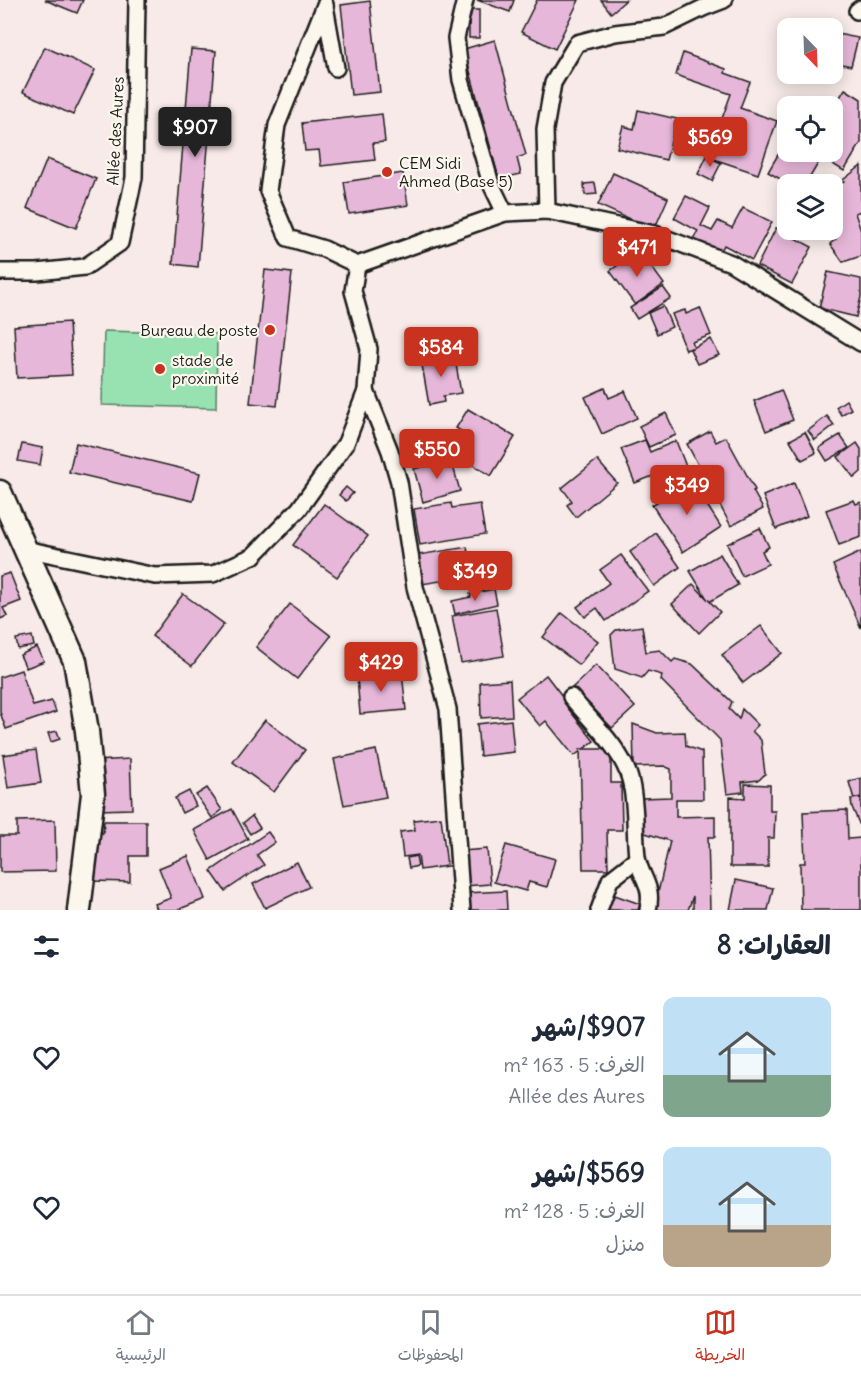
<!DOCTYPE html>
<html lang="ar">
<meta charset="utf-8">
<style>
:root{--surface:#fff;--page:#f6f6f7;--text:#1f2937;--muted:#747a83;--line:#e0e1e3;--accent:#c8321e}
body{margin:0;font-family:Delius,"Playpen Sans Arabic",sans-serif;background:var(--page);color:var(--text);direction:rtl;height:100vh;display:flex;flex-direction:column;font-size:22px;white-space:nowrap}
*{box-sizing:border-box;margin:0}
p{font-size:20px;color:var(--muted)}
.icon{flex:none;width:33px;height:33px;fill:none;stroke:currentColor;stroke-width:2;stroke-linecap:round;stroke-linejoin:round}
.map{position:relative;height:910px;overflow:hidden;direction:ltr}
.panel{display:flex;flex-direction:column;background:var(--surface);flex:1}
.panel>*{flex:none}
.needle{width:39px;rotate:157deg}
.buttons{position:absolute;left:777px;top:18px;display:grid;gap:12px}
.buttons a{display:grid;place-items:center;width:66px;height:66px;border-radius:12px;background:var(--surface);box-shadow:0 3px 15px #0003;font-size:30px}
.price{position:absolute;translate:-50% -51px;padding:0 14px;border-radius:6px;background:var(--accent);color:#fff;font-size:20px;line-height:39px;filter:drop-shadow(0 2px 3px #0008)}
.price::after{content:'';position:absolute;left:50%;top:36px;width:18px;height:14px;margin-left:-9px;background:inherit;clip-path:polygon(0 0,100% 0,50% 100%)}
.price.selected{background:#222;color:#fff}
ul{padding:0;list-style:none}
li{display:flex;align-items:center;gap:18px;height:150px;padding:0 30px}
li span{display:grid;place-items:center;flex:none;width:168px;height:120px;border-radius:12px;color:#555}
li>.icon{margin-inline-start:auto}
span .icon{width:72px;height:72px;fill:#fffc;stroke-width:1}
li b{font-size:26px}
h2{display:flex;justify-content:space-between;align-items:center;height:72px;padding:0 30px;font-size:26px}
.dock{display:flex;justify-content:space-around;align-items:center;height:84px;border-top:2px solid var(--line);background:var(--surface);font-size:16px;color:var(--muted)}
.dock a{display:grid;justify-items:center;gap:3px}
.dock .selected{color:var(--accent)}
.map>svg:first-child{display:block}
.green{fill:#98e1b0;stroke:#5a7e66;stroke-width:1.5}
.building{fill:#e7b7d9;stroke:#1c1c1c;stroke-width:1.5}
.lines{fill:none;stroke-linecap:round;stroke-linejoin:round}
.street-casing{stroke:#1c1c1c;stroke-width:20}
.secondary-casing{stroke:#1c1c1c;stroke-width:27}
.street{stroke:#fbf7ec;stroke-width:15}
.secondary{stroke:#fbf7ec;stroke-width:22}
.poi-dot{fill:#c8321e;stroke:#fbf7ec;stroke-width:2}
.labels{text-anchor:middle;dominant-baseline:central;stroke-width:4.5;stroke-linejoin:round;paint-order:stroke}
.street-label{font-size:16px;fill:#1c1c1c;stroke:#fbf7ec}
.poi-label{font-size:16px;fill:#1c1c1c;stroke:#fbf7ec;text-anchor:start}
</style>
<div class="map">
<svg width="861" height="910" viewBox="0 0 861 910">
<rect width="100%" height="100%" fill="#f7eae8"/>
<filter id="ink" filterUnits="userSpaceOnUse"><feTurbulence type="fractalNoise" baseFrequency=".0167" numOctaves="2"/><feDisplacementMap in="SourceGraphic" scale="12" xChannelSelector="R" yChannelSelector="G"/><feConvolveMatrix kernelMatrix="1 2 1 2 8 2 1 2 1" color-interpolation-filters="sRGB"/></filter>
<g filter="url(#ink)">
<path class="green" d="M104,331L217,334L216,408L102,405Z"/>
<g class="building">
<path d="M45,0H83L77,13Z"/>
<path d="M477,0H514L510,12Z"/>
<path d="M537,0H579L555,49L521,32Z"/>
<path d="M601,0H626L611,13Z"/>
<path d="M370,1L380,92L351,95L341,5Z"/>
<rect x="469" y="10" width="10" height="28"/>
<path d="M832,33L858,38L851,66L832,62Z"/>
<path d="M495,40L526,155L517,158L521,174L499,179L464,49Z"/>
<path d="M45,47L95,70L73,115L23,92Z"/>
<path d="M191,49L216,51L198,267L173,264Z"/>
<path d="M683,53L726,69L725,73L750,82L740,108L777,121L758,174L708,157L731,94L676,75Z"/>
<path d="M845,89L861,99V143L844,171L813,152H832V110Z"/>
<path d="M638,110L677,119L666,160L617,148L623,126L634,129Z"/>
<path d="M382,114L385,142L373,143L375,160L321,166L319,150L305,151L302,123Z"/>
<path d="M786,141L788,152H804L820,160L806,184H789L768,172Z"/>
<path d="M707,156L721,163L712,181L698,174Z"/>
<path d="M47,159L96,179L76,228L27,208Z"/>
<path d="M861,166V211L855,213L861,231V256L843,262L830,244L836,239L828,230H832V189L844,182L843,180Z"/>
<path d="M403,173L408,205L349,214L344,182Z"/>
<path d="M613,173L668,198L654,230L598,205Z"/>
<path d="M595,183L597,194L585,195L584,184Z"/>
<path d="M686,196L710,208L701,226L712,231L718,221L732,228L743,208L772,222L752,260L724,245L720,253L693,239L698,231L674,218Z"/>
<path d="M776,228L812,247L792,284L757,266Z"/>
<path d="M639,250L664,284L635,305L610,271Z"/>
<path d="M265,270L292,273L277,406L250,403Z"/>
<path d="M828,272L861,279V297L856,317L819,308Z"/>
<path d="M663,287L671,298L637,319L630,308Z"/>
<path d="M663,306L672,327L657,334L648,313Z"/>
<path d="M700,308L711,335L692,342L694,347L686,350L672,314L685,310L686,314Z"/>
<path d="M69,322L72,375L17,378L14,326Z"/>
<path d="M711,339L719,355L697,364L690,349Z"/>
<path d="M454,353L461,393L443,396L444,402L429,405L421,359Z"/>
<path d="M605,388L609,398L625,391L637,418L602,434L585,397Z"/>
<path d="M781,390L793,420L766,431L754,401Z"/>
<path d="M846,400L851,409L841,415L836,407Z"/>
<path d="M468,409L515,437L491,476L454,453L466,434L456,428Z"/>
<path d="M666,413L676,435L649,447L639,426Z"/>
<path d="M827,416L834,425L815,440L808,431Z"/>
<path d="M710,431L716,442L726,437L755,490L753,491L763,509L731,526L687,444Z"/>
<path d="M805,432L816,453L802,460L790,440Z"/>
<path d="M840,435L849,448L827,461L819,448Z"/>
<path d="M645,440L650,452L676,441L689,474L662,484L658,474L635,483L621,449Z"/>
<path d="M76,443L200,473L193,501L69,472Z"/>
<path d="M857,443L861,449V472L854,478L838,457Z"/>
<path d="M22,444L43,448L40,465L18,461Z"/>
<path d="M451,459L460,491L423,502L414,469Z"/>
<path d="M597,460L617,483L576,517L567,505L572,501L562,488Z"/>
<path d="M691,480L721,527L683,552L652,505Z"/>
<path d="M794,483L807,516L776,529L763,496Z"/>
<path d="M346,487L353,493L346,501L339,495Z"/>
<path d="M854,500L856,504L861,502V537L839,545L826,510Z"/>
<path d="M451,503L452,508L480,504L485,534L420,545L414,509Z"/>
<path d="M324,504L368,536L337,577L293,545Z"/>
<path d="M760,528L769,547L762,551L768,564L742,576L727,544Z"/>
<path d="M656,533L680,567L654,586L630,552Z"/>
<path d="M467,547L472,576L422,584L418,555Z"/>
<path d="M861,552V628L833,565Z"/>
<path d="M720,554L738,585L709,602L690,571Z"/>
<path d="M621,555L648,591L606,621L597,608L585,617L577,607L609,583L600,570Z"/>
<path d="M10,573L21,601L3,608L7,616L0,619V576Z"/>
<path d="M693,584L720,612L699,633L672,604Z"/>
<path d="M494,589L497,604L455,614L452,601L471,597L470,594Z"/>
<path d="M183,594L224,624L192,666L152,636Z"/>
<path d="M290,604L331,636L297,679L256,647Z"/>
<path d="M496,608L504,656L461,663L452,616Z"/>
<path d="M562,613L598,641L579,665L543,637Z"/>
<path d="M642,626L646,652L660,650L672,662L675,659L692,664L732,702L729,709L739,719L742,709L758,725L752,731L761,740L765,774L759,780L742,782L743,792L727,794L720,740L661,680L662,675L648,671L642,678L615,669L611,635L616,630Z"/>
<path d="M761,626L782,653L743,683L722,655Z"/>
<path d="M32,636L34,646L18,649L16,639Z"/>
<path d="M37,647L44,661L26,668L20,655Z"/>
<path d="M395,650L396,669H380L379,651Z"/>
<path d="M596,665L635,707L612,728L573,687Z"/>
<path d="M21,670L33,706L52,701L56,712L6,729L0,712V677Z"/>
<path d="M402,672L406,710L360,714L357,677Z"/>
<path d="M546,675L569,705L567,707L594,741L574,756L546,721L540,726L517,698Z"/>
<path d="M510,680L512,716L481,718L480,682Z"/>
<path d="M265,720L305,750L274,792L233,762Z"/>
<path d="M511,720L514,752L480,756L477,724Z"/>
<path d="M633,724L657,733L685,732L686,746L702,752L703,799H676V817L715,816V837H708L710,910H693V896L688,910H654L670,841L642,832V798L671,797V769L664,766L634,767Z"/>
<path d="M57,731L60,739L51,742L48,733Z"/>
<path d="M580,749H611V783H621L622,830H607L608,869H583Z"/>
<path d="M36,750L41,783L8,788L3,755Z"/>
<path d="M376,750L386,797L344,805L334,759Z"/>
<path d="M130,759L132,809L97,810L95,761Z"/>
<path d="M861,778V797L854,799L849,782Z"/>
<path d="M745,784L770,785V811H775L774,838H768V867H730V797L745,798Z"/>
<path d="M207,788L222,810L212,818L196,795Z"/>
<path d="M189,791L196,806L182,813L175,798Z"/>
<path d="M861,798V828L852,807L851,799Z"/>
<path d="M232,809L248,839L210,860L194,830Z"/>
<path d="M847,810L848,839L861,838V910H801L800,863H805L803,812Z"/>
<path d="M252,816L260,828L250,834L243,823Z"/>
<path d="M441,817L447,866L420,870L418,855L403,857L400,832L415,830L414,820Z"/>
<path d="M55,820L56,871L0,872V836H17V821Z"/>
<path d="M104,821H146V856H130V882L92,881L93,833H103Z"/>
<path d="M268,832L275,842L257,855L264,865L225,891L211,871Z"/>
<path d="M506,845L555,859L547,887L529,882L526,891L494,882Z"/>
<path d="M487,849L490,884L464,886L462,851Z"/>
<path d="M188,856L205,899L177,910H157L155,904L171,898L159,868Z"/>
<path d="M416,856L418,866L409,868L407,858Z"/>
<path d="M297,862L309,887L265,908L253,884Z"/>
<path d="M736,880L773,888L768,910H730Z"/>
<path d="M506,891L507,910H466L465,893Z"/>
<path d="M612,894L640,904L638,910H606Z"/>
</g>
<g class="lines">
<defs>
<g id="street">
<path d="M465,0L456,38L461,80L491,184L505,213"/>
<path d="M325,5L277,125L268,191L288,238L324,249L357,265L505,213L547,211L655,234L731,263L861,343"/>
<path d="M325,6L336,68"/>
<path d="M857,11L861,8"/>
<path d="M547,211L545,129L553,83L577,43L615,33L664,27L703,8L724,0"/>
<path d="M0,272H37L85,267L120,243L134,178L137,0"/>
<path d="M366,391L390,451L399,482L415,587L448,709L462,910"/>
<path d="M25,549L155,576L213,574L253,556L299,509L346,443L366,391L369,349L353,291L357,265"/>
<path d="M571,697C590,720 622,749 630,779C637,805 634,831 637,857C640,877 654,885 648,910"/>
<path d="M599,910L610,880L637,859"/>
</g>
<path id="secondary" d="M0,492L75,661L87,731L93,794L79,910"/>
</defs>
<use href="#street" class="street-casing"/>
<use href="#secondary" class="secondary-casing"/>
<use href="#street" class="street"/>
<use href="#secondary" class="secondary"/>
</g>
</g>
<g class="poi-dot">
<circle cx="387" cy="172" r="6"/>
<circle cx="270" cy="330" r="6"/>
<circle cx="160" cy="369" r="6"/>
</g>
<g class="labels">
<g class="street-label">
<text transform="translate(115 131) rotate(-87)">Allée des Aures</text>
</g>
<g class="poi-label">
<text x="399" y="163">CEM Sidi<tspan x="399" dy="18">Ahmed (Base 5)</tspan></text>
<text x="258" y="330" text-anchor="end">Bureau de poste</text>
<text x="172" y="360">stade de<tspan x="172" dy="18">proximité</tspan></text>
</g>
</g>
</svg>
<div class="buttons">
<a><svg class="needle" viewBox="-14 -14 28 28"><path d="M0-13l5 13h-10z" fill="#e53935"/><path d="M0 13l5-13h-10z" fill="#747a83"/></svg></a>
<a><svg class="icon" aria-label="locate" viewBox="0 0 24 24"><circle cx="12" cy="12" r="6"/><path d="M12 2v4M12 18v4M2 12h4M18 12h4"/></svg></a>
<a><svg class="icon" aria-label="layers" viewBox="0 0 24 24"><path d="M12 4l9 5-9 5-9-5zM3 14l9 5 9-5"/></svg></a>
</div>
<b class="price selected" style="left:195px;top:158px">$907</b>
<b class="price" style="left:710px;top:168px">$569</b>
<b class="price" style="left:637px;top:278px">$471</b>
<b class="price" style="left:441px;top:378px">$584</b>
<b class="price" style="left:437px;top:480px">$550</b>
<b class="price" style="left:687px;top:516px">$349</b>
<b class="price" style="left:475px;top:602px">$349</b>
<b class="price" style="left:381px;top:693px">$429</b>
</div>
<section class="panel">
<h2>العقارات: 8<svg class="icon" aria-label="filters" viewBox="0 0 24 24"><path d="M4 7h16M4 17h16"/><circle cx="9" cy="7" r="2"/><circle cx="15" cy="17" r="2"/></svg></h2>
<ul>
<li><span style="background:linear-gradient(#bfe0f5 65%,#7fa58c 0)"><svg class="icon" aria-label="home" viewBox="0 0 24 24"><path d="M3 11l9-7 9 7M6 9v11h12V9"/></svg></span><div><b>$907/شهر</b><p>الغرف: 5 · 163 m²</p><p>Allée des Aures</p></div><svg class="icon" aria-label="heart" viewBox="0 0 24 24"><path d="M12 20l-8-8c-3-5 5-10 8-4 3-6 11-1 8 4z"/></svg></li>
<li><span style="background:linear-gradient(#bfe0f5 65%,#b9a48a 0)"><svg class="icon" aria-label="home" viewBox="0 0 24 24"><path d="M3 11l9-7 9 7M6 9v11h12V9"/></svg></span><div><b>$569/شهر</b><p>الغرف: 5 · 128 m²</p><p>منزل</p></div><svg class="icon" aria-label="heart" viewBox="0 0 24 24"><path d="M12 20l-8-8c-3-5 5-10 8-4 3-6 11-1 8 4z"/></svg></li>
</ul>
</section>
<nav class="dock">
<a class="selected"><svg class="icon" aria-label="map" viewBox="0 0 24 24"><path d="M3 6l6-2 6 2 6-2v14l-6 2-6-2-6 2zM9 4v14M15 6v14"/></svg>الخريطة</a>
<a><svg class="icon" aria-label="saved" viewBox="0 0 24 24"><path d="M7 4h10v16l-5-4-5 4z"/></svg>المحفوظات</a>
<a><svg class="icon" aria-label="home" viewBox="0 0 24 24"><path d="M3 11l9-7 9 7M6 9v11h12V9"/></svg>الرئيسية</a>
</nav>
